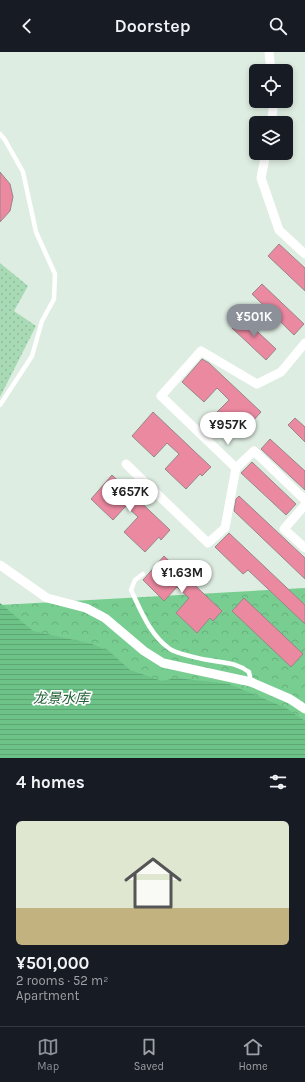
<!DOCTYPE html>
<meta charset="utf-8">
<style>
:root{--surface:#171b24;--page:#242831;--text:#f1f3f6;--muted:#9ea1a6;--line:#363941;--accent:#8c9099}
body{margin:0;font-family:Karla,"Noto Sans SC",sans-serif;background:var(--page);color:var(--text);height:100vh;display:flex;flex-direction:column;font-size:15px;white-space:nowrap}
*{box-sizing:border-box;margin:0}
p{font-size:13px;color:var(--muted)}
.icon{flex:none;width:22px;height:22px;fill:none;stroke:currentColor;stroke-width:2;stroke-linecap:round;stroke-linejoin:round}
.map{position:relative;height:706px;overflow:hidden}
.details{display:flex;flex-direction:column;background:var(--surface);flex:1}
.details>*{flex:none}
.buttons{position:absolute;left:249px;top:12px;display:grid;gap:8px}
.buttons a{display:grid;place-items:center;width:44px;height:44px;border-radius:6px;background:var(--surface);box-shadow:0 2px 6px #0003;font-size:20px}
.price{position:absolute;translate:-50% -34px;padding:0 9px;border-radius:14px;background:#fff;color:#222;font-size:13px;line-height:26px;filter:drop-shadow(0 1px 2px #0008)}
.price::after{content:'';position:absolute;left:50%;top:24px;width:12px;height:9px;margin-left:-6px;background:inherit;clip-path:polygon(0 0,100% 0,50% 100%)}
.price.on{background:var(--accent);color:#fff}
ul{padding:0;list-style:none}
li{display:grid;align-content:center;gap:8px;height:212px;padding:0 16px}
li+li{border-top:1px solid var(--line)}
li span{display:grid;place-items:center;height:124px;border-radius:6px;color:#555}
li>.icon{margin-inline-start:auto}
span .icon{width:72px;height:72px;fill:#fffc;stroke-width:1}
li b{font-size:17px}
h2{display:flex;justify-content:space-between;align-items:center;height:48px;padding:0 16px;font-size:17px}
header{display:flex;justify-content:space-between;align-items:center;height:52px;padding:0 16px;background:var(--surface);font-size:18px;font-weight:600}
.dock{display:flex;justify-content:space-around;align-items:center;height:56px;border-top:1px solid var(--line);background:var(--surface);font-size:11px;color:var(--muted)}
.dock a{display:grid;justify-items:center;gap:2px}
.dock .on{color:var(--accent)}
.map>svg:first-child{display:block}
.grass{fill:url(#grass-dots)}
.forest{fill:url(#forest-crowns)}
.water{fill:url(#water-rules)}
.building{fill:#eb89a1;stroke:#978689}
.lines{fill:none;stroke-linecap:round;stroke-linejoin:round}
.lane{stroke:#fff;stroke-width:4.5}
.street{stroke:#fff;stroke-width:9}
.labels{text-anchor:middle;dominant-baseline:central;stroke-width:3.5;stroke-linejoin:round;paint-order:stroke}
.water-label{font-size:14px;font-style:italic;fill:#236038;stroke:#fff}
</style>
<header><svg class="icon" aria-label="back" viewBox="0 0 24 24"><path d="M15 5l-7 7 7 7"/></svg>Doorstep<svg class="icon" aria-label="search" viewBox="0 0 24 24"><circle cx="10" cy="10" r="6"/><path d="M15 15l6 6"/></svg></header>
<div class="map">
<svg width="305" height="706" viewBox="0 0 305 706">
<defs>
<pattern id="grass-dots" width="8" height="8" patternUnits="userSpaceOnUse"><rect width="8" height="8" fill="#a8dab5"/><path d="M2 2h.1M6 6h.1" fill="none" stroke="#90bb9b" stroke-width="1.8" stroke-linecap="round"/></pattern>
<pattern id="forest-crowns" width="20" height="18" patternUnits="userSpaceOnUse"><rect width="20" height="18" fill="#78ce91"/><path d="M2 6a3 3 0 1 1 6 0M12 15a3 3 0 1 1 6 0" fill="none" stroke="#67b17d"/></pattern>
<pattern id="water-rules" width="6" height="5" patternUnits="userSpaceOnUse"><rect width="6" height="5" fill="#6dc387"/><path d="M0 2.5h6" fill="none" stroke="#5ea774"/></pattern>
</defs>
<rect width="100%" height="100%" fill="#deede1"/>
<path class="grass" d="M0,211L28,234L14,259L36,274L0,345Z"/>
<path class="forest" d="M305,536V706H53L0,553Z"/>
<path class="water" d="M0,551L33,579L92,592L109,599L130,618L162,629L176,626L229,632L286,656L305,669V706H0Z"/>
<g class="building">
<path d="M0,120L10,132L13,145L10,159L0,170Z"/>
<path d="M279,192L305,216V239L268,204Z"/>
<path d="M262,232L304,272L294,283L252,242Z"/>
<path d="M242,265L276,297L266,308L232,276Z"/>
<path d="M202,307L209,311L261,360L252,370L250,367L236,382L215,362L229,348L217,336L204,350L182,330Z"/>
<path d="M153,360L211,415L202,424L200,422L186,437L165,417L179,402L167,391L154,405L132,384Z"/>
<path d="M295,366L305,375V390L288,373Z"/>
<path d="M270,387L305,419V438L261,397Z"/>
<path d="M252,410L296,452L286,463L241,421Z"/>
<path d="M112,423L170,478L161,488L159,485L145,500L124,480L138,465L126,454L113,468L91,447Z"/>
<path d="M239,444L305,506V527L234,459L236,447Z"/>
<path d="M229,481L305,553V572L248,518L243,522L215,495Z"/>
<path d="M164,504L222,559L213,569L210,566L197,581L176,561L189,546L177,535L164,549L143,528Z"/>
<path d="M244,546L303,602L291,615L232,559Z"/>
</g>
<g class="lines">
<g class="lane">
<path d="M0,82L5,88L23,120L36,180L55,222L54,247L42,269L32,304L0,353"/>
<path d="M143,522L135,528L131,538C141,559 150,583 170,597C175,601 201,607 208,608C224,611 236,610 249,620L251,630"/>
</g>
<g class="street">
<path d="M269,0L271,19"/>
<path d="M271,71L273,58V49"/>
<path d="M266,101L261,126L279,178L305,202"/>
<path d="M126,412L208,491L225,476L236,416L161,344L201,299L257,332L281,320L305,291"/>
<path d="M236,416L254,399L305,448"/>
<path d="M305,453L284,477L305,496"/>
<path d="M0,513L47,546L86,556L105,566L144,599L163,611L251,630L290,647L305,657"/>
</g>
</g>
<g class="labels">
<g class="water-label">
<text x="61" y="646">龙景水库</text>
</g>
</g>
</svg>
<div class="buttons">
<a><svg class="icon" aria-label="locate" viewBox="0 0 24 24"><circle cx="12" cy="12" r="6"/><path d="M12 2v4M12 18v4M2 12h4M18 12h4"/></svg></a>
<a><svg class="icon" aria-label="layers" viewBox="0 0 24 24"><path d="M12 4l9 5-9 5-9-5zM3 14l9 5 9-5"/></svg></a>
</div>
<b class="price on" style="left:254px;top:286px">¥501K</b>
<b class="price" style="left:228px;top:394px">¥957K</b>
<b class="price" style="left:130px;top:461px">¥657K</b>
<b class="price" style="left:182px;top:542px">¥1.63M</b>
</div>
<section class="details">
<h2>4 homes<svg class="icon" aria-label="filters" viewBox="0 0 24 24"><path d="M4 7h16M4 17h16"/><circle cx="9" cy="7" r="2"/><circle cx="15" cy="17" r="2"/></svg></h2>
<ul>
<li><span style="background:linear-gradient(#dfe7d0 70%,#c2b280 0)"><svg class="icon" aria-label="home" viewBox="0 0 24 24"><path d="M3 11l9-7 9 7M6 9v11h12V9"/></svg></span><div><b>¥501,000</b><p>2 rooms · 52 m²</p><p>Apartment</p></div></li>
</ul>
</section>
<nav class="dock">
<a class="on"><svg class="icon" aria-label="map" viewBox="0 0 24 24"><path d="M3 6l6-2 6 2 6-2v14l-6 2-6-2-6 2zM9 4v14M15 6v14"/></svg>Map</a>
<a><svg class="icon" aria-label="saved" viewBox="0 0 24 24"><path d="M7 4h10v16l-5-4-5 4z"/></svg>Saved</a>
<a><svg class="icon" aria-label="home" viewBox="0 0 24 24"><path d="M3 11l9-7 9 7M6 9v11h12V9"/></svg>Home</a>
</nav>
